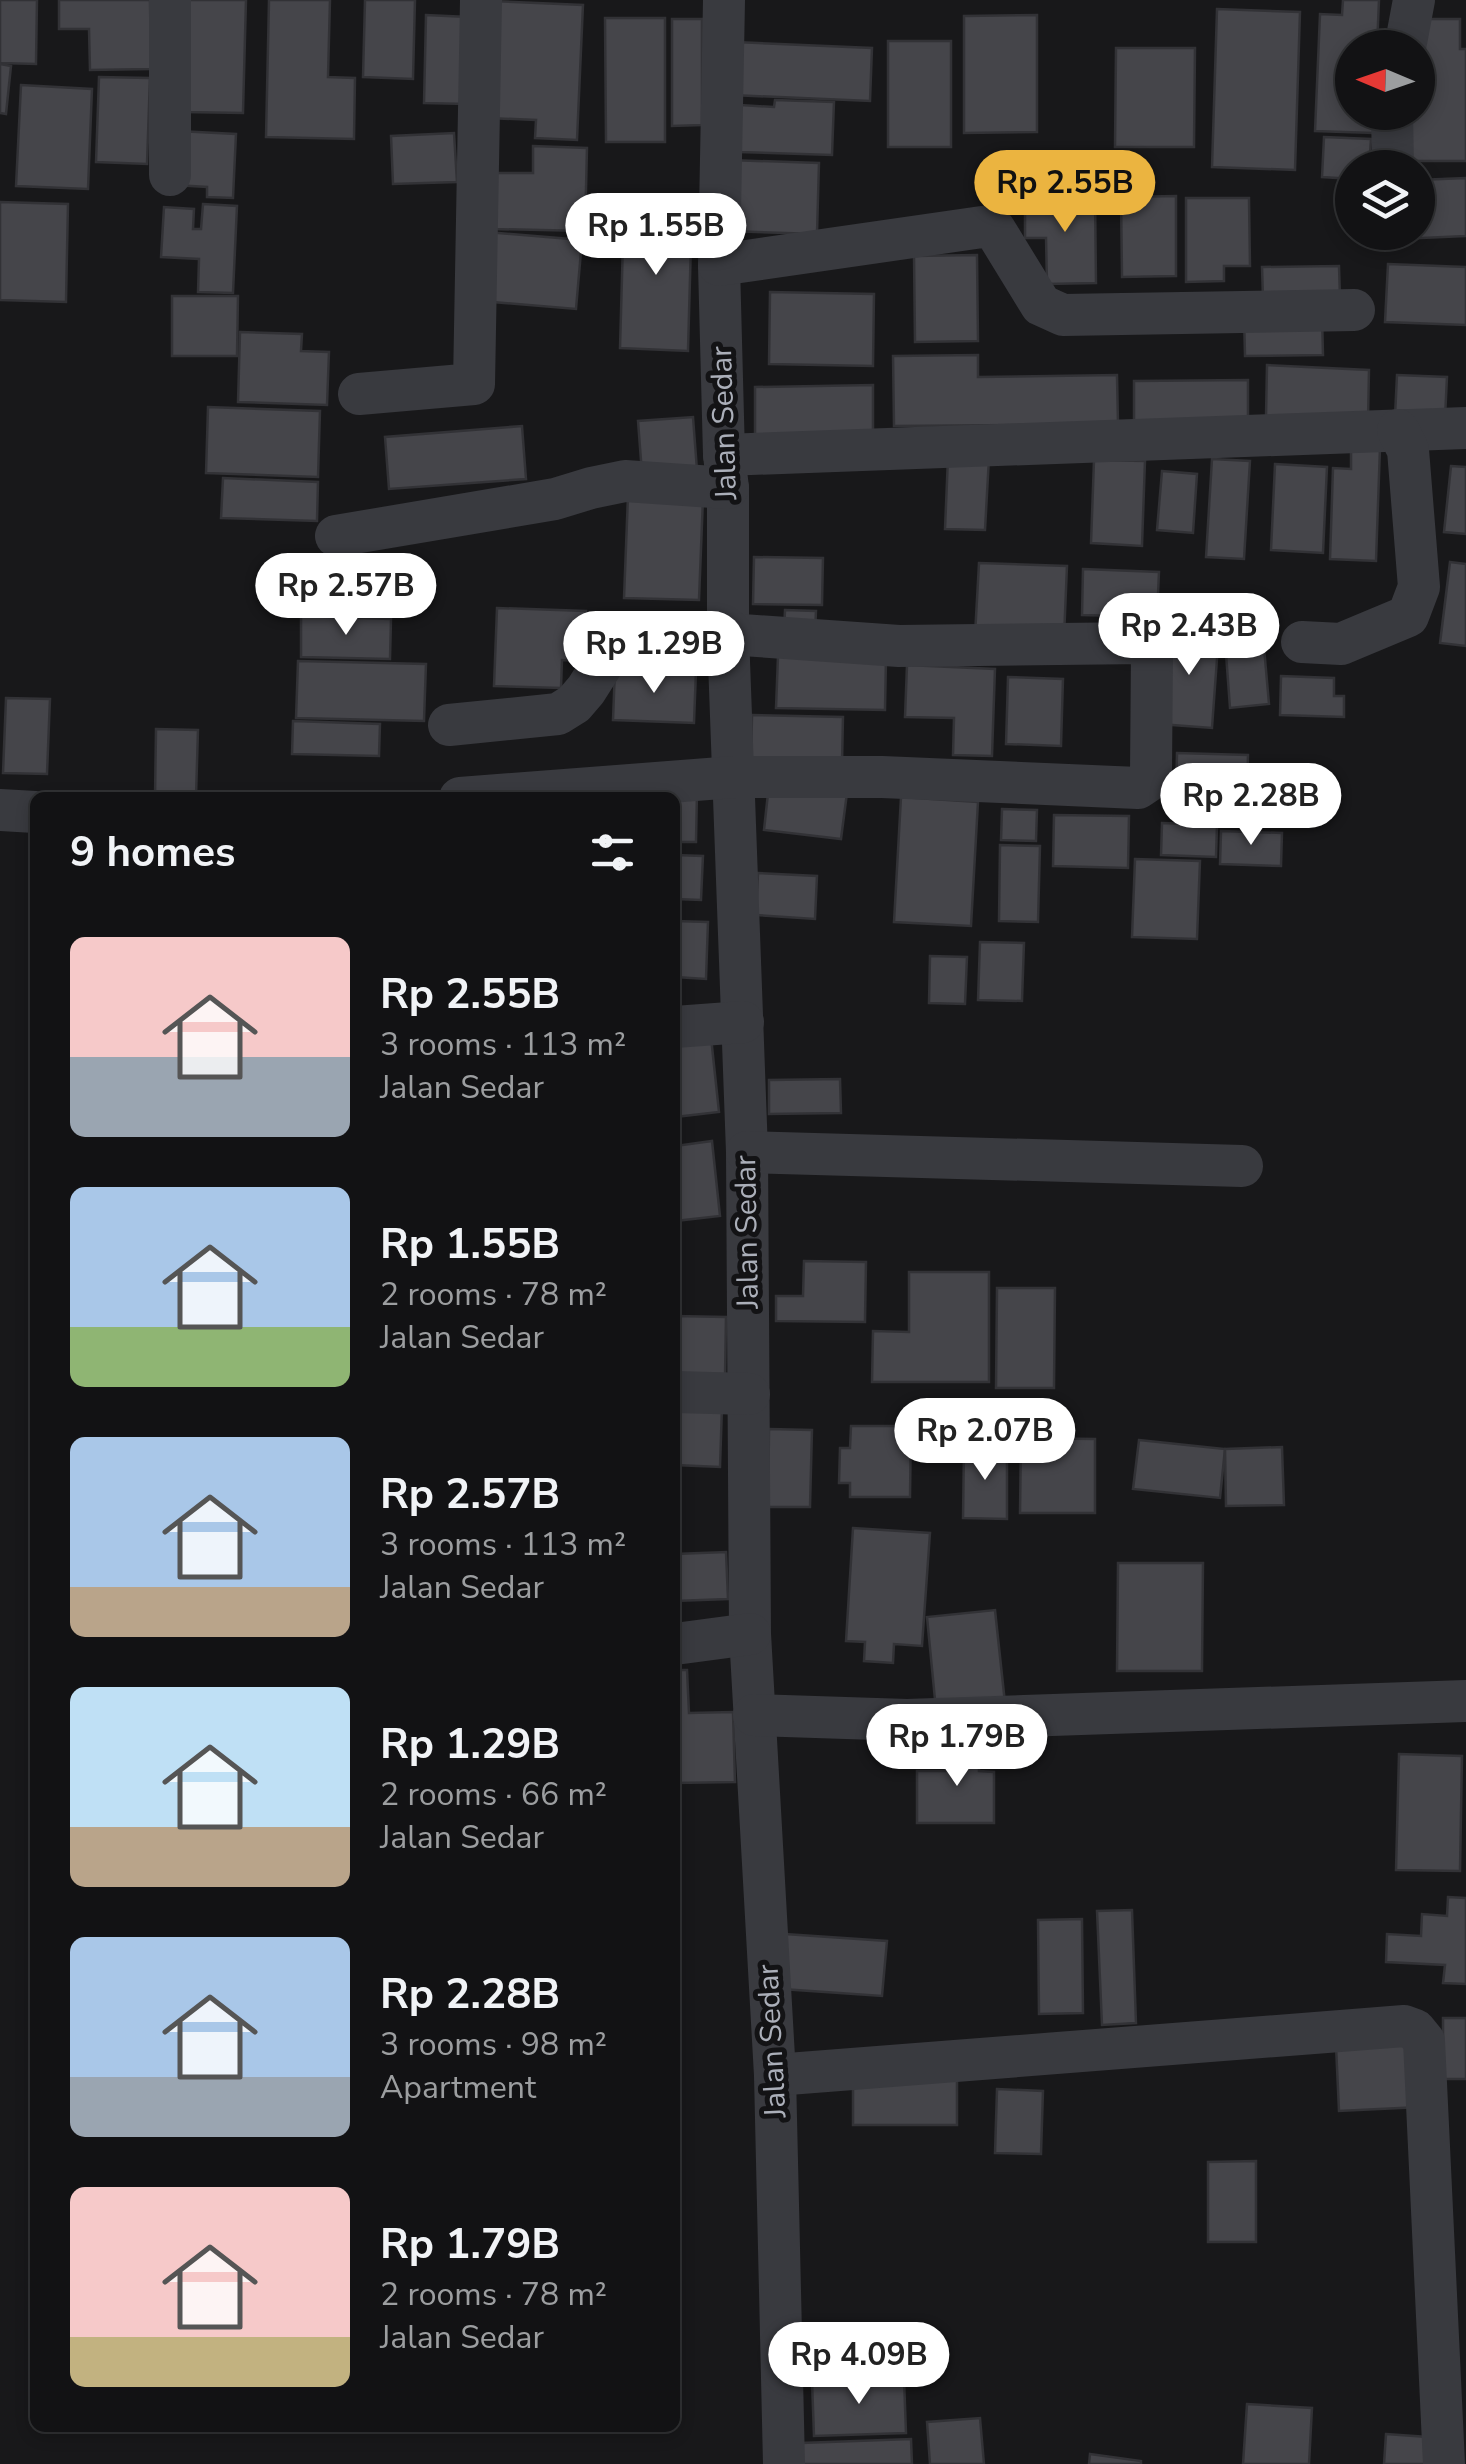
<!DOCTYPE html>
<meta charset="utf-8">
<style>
:root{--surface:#121214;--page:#1b1b1d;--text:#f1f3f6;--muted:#9c9ea0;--line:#313234;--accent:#ebb440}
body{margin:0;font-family:"Nunito Sans",sans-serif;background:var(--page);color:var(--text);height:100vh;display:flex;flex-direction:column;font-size:38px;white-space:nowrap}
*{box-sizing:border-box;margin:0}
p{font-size:32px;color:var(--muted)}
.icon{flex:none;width:55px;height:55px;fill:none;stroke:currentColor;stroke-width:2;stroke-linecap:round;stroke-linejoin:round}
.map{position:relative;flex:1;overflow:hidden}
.panel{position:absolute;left:30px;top:792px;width:650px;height:1640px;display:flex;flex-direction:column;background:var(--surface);border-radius:15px;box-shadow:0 5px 15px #0003,0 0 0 2px var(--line)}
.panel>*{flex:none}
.needle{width:65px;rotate:272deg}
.buttons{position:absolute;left:1335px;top:30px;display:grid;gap:20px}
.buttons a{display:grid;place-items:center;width:100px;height:100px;border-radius:50%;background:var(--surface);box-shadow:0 5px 15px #0003,0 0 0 2px var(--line);font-size:50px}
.price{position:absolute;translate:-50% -85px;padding:0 22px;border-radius:35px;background:#fff;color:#222;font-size:32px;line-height:65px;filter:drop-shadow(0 2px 5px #0008)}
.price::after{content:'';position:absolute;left:50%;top:60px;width:30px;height:22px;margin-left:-15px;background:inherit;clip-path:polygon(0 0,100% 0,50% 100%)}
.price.on{background:var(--accent);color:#111}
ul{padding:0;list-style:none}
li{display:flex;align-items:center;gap:30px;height:250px;padding:0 40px}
li span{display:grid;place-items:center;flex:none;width:280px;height:200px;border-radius:15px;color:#555}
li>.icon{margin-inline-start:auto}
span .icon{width:120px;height:120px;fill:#fffc;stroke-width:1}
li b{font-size:42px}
h2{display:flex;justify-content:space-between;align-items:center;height:120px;padding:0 40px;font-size:42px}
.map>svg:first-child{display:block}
.building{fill:#45454a;stroke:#323236;stroke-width:2.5}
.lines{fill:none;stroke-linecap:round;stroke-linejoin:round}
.street{stroke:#393a3f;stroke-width:42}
.labels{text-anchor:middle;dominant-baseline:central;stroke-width:10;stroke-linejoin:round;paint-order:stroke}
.street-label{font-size:30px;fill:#abafb9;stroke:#131315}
</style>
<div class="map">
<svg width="1466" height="2464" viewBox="0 0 1466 2464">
<rect width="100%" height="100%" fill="#18181a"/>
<g class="building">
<path d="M0,0H37L36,64L0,63Z"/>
<path d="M59,0H150L151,69L90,70L89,29H59Z"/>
<path d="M187,0H246L243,113L184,112Z"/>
<path d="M269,0H330L328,77L355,78L354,139L266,137Z"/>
<path d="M365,0H415L413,79L363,77Z"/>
<path d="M1343,0H1379L1377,48H1352V112H1374L1373,133L1315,131L1320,14L1342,15Z"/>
<path d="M493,1L583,5L577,140L535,138L536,120L488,118Z"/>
<path d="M1217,9L1300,12L1295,170L1212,167Z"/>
<path d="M426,15L468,17L466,104L424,103Z"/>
<path d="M1037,15V132L964,133V16Z"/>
<path d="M605,18H665V142H606Z"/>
<path d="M672,19H702V125L672,126Z"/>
<path d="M1408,19H1460V49H1466V161H1408V112H1418V48Z"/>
<rect x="888" y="41" width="63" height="106"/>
<path d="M735,42L872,48L870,101L732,95Z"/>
<path d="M1116,48H1195L1194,147H1115Z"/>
<path d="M0,64L11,66L6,114L0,113Z"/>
<path d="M99,77L150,78L147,164L96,162Z"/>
<path d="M21,85L92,89L88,189L16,186Z"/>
<path d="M775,100L834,102L832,155L739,152L741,105L774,107Z"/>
<path d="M178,131L236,134L233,198L207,197V187L175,185Z"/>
<path d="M454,133L457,182L393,184L391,136Z"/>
<path d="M1324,137L1371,139L1369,168H1352V179L1322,177Z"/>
<path d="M533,146L587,148L585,231L492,229L493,173H533Z"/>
<path d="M729,160L819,163L817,234L727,231Z"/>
<path d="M1466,178V236L1400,239V232H1418V180Z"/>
<path d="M1025,194H1095L1096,283L1047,284L1046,238H1025Z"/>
<path d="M1176,196V276L1122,277L1121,197Z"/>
<path d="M1186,198H1249L1250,266H1224V281L1186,282Z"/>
<path d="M0,202L68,204L66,302L0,300Z"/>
<path d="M203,204L237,206L233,293L198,292L199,259L161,257L164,207L194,209L193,229H201Z"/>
<path d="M624,205L692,207L688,351L620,348Z"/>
<path d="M487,232L582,240L576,309L481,301Z"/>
<path d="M977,255L978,341L915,342L914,256Z"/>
<path d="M1388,264L1466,267V325L1385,322Z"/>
<path d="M1339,266L1340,297L1263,298L1262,267Z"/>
<path d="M770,292L874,294L873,366L769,364Z"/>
<path d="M172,296H238L237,356H172Z"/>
<path d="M1322,315L1323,355L1245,356L1244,316Z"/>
<path d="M240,332L302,334L301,351L329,352L327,405L238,402Z"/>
<path d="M978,355V377L1117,375L1118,424L894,426L893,356Z"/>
<path d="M1267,365L1369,370L1368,420L1266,416Z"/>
<path d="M1397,375L1447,377L1445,418L1395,416Z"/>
<path d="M1248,380V427L1134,428V381Z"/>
<path d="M873,385V434L755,435V387Z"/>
<path d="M208,407L320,411L318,477L206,473Z"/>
<path d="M693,417L697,470L642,474L638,421Z"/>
<path d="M522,426L526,479L389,489L385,437Z"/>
<path d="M1351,448H1380L1376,561L1330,559L1333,468L1351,469Z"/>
<path d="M948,457L989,458L985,530L945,529Z"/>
<path d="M1212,459L1250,461L1244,559L1206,557Z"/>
<path d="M1094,460L1145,461L1142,546L1091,543Z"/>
<path d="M1275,464L1327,467L1323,553L1271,550Z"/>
<path d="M1451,466L1466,467V534L1444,532Z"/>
<path d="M1162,471L1197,474L1193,533L1157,530Z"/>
<path d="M223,478L318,482L317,521L221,518Z"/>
<path d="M628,495L703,498L699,600L624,598Z"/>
<path d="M754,557L823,558L822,605L753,604Z"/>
<path d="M1450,562L1466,564V646L1440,643Z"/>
<path d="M979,563L1067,566L1064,638L975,635Z"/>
<path d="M1083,569L1159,572L1157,617L1082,615Z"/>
<path d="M497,608L586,611L585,661L562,660L561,688L494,686Z"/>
<path d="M785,610L816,611L815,633L784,632Z"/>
<path d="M301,616L391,619L390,659L301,657Z"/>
<path d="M1165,628L1219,631L1212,728L1159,724Z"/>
<path d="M1263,636L1269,704L1230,708L1225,640Z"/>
<path d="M778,656L886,659L885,710L776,708Z"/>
<path d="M298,661L426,664L424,721L296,718Z"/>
<path d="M907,665L995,669L992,756L953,755L954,718L905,717Z"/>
<path d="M615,668L696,671L694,723L613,720Z"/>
<path d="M1281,676L1334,678V696H1344V717L1280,715Z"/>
<path d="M1008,677L1063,679L1061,746L1006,744Z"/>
<path d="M6,698L50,699L47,774L3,773Z"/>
<path d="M752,715L843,717L842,764L751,762Z"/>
<path d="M293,721L380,724L379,756L292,754Z"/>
<path d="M156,729L198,730L196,797H155Z"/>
<path d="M1177,753L1248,755L1247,795L1176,793Z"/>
<path d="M769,784L847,793L841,839L764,830Z"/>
<path d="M697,792L696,842H675V798Z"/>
<path d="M901,797L978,802L971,926L894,922Z"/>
<path d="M1002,809L1037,810L1036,841L1001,840Z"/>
<path d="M1054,815L1129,816L1128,868L1053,866Z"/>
<path d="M1162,823L1217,825L1216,857L1161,855Z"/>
<path d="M1221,831L1282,833L1281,866L1220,864Z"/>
<path d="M1000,845L1040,846L1038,922L999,921Z"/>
<path d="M675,855L703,856L701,900L675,899Z"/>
<path d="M1135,859L1200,861L1197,939L1132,937Z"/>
<path d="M758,873L817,876L815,919L756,915Z"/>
<path d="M675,921L708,922L706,979L675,977Z"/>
<path d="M980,942L1024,943L1022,1001L978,1000Z"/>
<path d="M930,956L967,957L965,1004L929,1003Z"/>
<path d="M711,1037L719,1112L675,1117V1040Z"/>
<path d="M840,1079L841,1113L769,1114V1080Z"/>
<path d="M712,1141L720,1216L675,1221V1146Z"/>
<path d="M804,1261L866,1262L865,1322L776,1321V1296H803Z"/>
<path d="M909,1272H989V1382H872L873,1331L909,1332Z"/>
<path d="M997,1288H1055L1054,1388H996Z"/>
<path d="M675,1316L726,1317L725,1378L675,1377Z"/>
<path d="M675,1405L722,1407L720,1467L675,1465Z"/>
<path d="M851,1426H911L910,1497H850V1483H839L840,1448H850Z"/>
<path d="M769,1429L812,1430L810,1507H768Z"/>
<path d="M1021,1438L1095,1439V1513H1020Z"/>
<path d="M1139,1440L1225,1449L1220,1498L1133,1489Z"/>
<path d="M1282,1447L1284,1505L1226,1506L1225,1449Z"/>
<path d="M964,1448H1007V1519L963,1518Z"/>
<path d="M853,1528L930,1533L922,1646L894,1644L893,1663L864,1661L865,1642L846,1641Z"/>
<path d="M726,1552L728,1599L675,1601V1554Z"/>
<path d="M1118,1563H1203L1202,1671H1117Z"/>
<path d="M995,1610L1005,1703L936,1710L927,1617Z"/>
<path d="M675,1670H687L689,1713L733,1712L735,1782L675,1783Z"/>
<path d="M945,1741H979V1771L994,1772V1823H917V1771H945Z"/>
<path d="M1399,1754L1462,1756L1460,1871L1396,1870Z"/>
<path d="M1448,1897L1466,1898V1984L1443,1983L1445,1965L1386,1962L1387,1934L1421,1936L1422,1914L1447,1916Z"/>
<path d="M1132,1910L1136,2023L1102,2025L1097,1911Z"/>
<path d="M1082,1919L1083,2013L1039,2014L1038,1920Z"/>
<path d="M785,1934L887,1941L882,1996L782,1989Z"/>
<rect x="1443" y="2018" width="23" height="61"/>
<path d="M1417,2043L1420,2107L1339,2111L1336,2046Z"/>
<path d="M957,2070V2125H853V2071Z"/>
<path d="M997,2089L1043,2091L1041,2154L995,2153Z"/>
<path d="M1256,2161V2242H1208V2162Z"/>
<path d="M904,2378L906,2433L814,2436L812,2381Z"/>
<path d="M1247,2404L1312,2408L1309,2464H1243Z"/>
<path d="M980,2418L984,2464H930L927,2422Z"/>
<path d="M1386,2434L1442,2438L1440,2464H1384Z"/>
<path d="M911,2439L912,2464H802L801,2443Z"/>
<path d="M1090,2454L1141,2461V2464H1089Z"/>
</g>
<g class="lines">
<g class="street">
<path d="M724,0L719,265L724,455L728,488V634L747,1152L750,1634L775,2075L784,2464"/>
<path d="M1405,48L1414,0"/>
<path d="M1392,112L1393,168"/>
<path d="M170,175V0"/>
<path d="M719,265L982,227L995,230L1041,305L1063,315L1354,310"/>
<path d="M359,394L474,384L481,0"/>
<path d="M724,455L1466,428"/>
<path d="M336,536L555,499L591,488L625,481L728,488"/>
<path d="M1302,642L1341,644L1408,616L1419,587L1408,450L1398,430"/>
<path d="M449,725L558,714L574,704L586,690L605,660L625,648L728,634L899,646L1144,643L1152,650L1151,773L1147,782L1138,788L882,777H734L460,798"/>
<path d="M0,810L35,812"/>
<path d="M675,1027L743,1022"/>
<path d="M747,1152L1242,1166"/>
<path d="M675,1392L749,1394"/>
<path d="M675,1644L750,1634"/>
<path d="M754,1715L907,1720L1466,1701"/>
<path d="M775,2075L1404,2026L1415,2030L1424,2041L1444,2464"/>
</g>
</g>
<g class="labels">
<g class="street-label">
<text transform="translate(724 423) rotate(-92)">Jalan Sedar</text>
<text transform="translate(747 1232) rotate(-91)">Jalan Sedar</text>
<text transform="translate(772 2041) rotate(-93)">Jalan Sedar</text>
</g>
</g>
</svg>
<div class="buttons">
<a><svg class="needle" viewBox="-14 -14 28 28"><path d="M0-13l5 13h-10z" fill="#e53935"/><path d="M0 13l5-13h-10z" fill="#9c9ea0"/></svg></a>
<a><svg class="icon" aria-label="layers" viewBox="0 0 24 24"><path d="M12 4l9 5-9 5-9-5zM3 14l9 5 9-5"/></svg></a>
</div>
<b class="price on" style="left:1065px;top:235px">Rp 2.55B</b>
<b class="price" style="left:656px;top:278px">Rp 1.55B</b>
<b class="price" style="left:346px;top:638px">Rp 2.57B</b>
<b class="price" style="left:1189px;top:678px">Rp 2.43B</b>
<b class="price" style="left:654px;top:696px">Rp 1.29B</b>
<b class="price" style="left:1251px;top:848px">Rp 2.28B</b>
<b class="price" style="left:985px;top:1483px">Rp 2.07B</b>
<b class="price" style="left:957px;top:1789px">Rp 1.79B</b>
<b class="price" style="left:859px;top:2407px">Rp 4.09B</b>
<section class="panel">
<h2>9 homes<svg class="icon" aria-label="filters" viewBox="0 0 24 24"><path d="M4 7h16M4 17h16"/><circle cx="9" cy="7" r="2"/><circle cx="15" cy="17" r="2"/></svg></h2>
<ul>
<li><span style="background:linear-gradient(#f6c9c9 60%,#9aa5b1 0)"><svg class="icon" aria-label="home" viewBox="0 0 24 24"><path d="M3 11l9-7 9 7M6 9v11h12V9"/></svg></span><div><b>Rp 2.55B</b><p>3 rooms · 113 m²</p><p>Jalan Sedar</p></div></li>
<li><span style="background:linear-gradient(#a9c7e8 70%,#8fb573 0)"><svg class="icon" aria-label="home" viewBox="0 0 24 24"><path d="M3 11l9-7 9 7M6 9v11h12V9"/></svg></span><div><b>Rp 1.55B</b><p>2 rooms · 78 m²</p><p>Jalan Sedar</p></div></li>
<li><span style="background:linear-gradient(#a9c7e8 75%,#b9a48a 0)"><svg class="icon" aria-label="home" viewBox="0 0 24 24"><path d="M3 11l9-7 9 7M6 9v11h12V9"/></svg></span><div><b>Rp 2.57B</b><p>3 rooms · 113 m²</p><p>Jalan Sedar</p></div></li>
<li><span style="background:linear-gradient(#bfe0f5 70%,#b9a48a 0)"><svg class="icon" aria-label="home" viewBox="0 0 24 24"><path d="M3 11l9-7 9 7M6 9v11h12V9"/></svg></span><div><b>Rp 1.29B</b><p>2 rooms · 66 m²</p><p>Jalan Sedar</p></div></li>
<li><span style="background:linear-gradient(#a9c7e8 70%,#9aa5b1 0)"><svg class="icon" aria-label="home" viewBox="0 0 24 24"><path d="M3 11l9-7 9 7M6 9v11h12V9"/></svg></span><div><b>Rp 2.28B</b><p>3 rooms · 98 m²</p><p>Apartment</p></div></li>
<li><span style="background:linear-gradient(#f6c9c9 75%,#c2b280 0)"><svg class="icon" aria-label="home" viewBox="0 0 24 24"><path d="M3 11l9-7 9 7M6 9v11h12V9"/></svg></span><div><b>Rp 1.79B</b><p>2 rooms · 78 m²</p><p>Jalan Sedar</p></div></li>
</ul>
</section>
</div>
